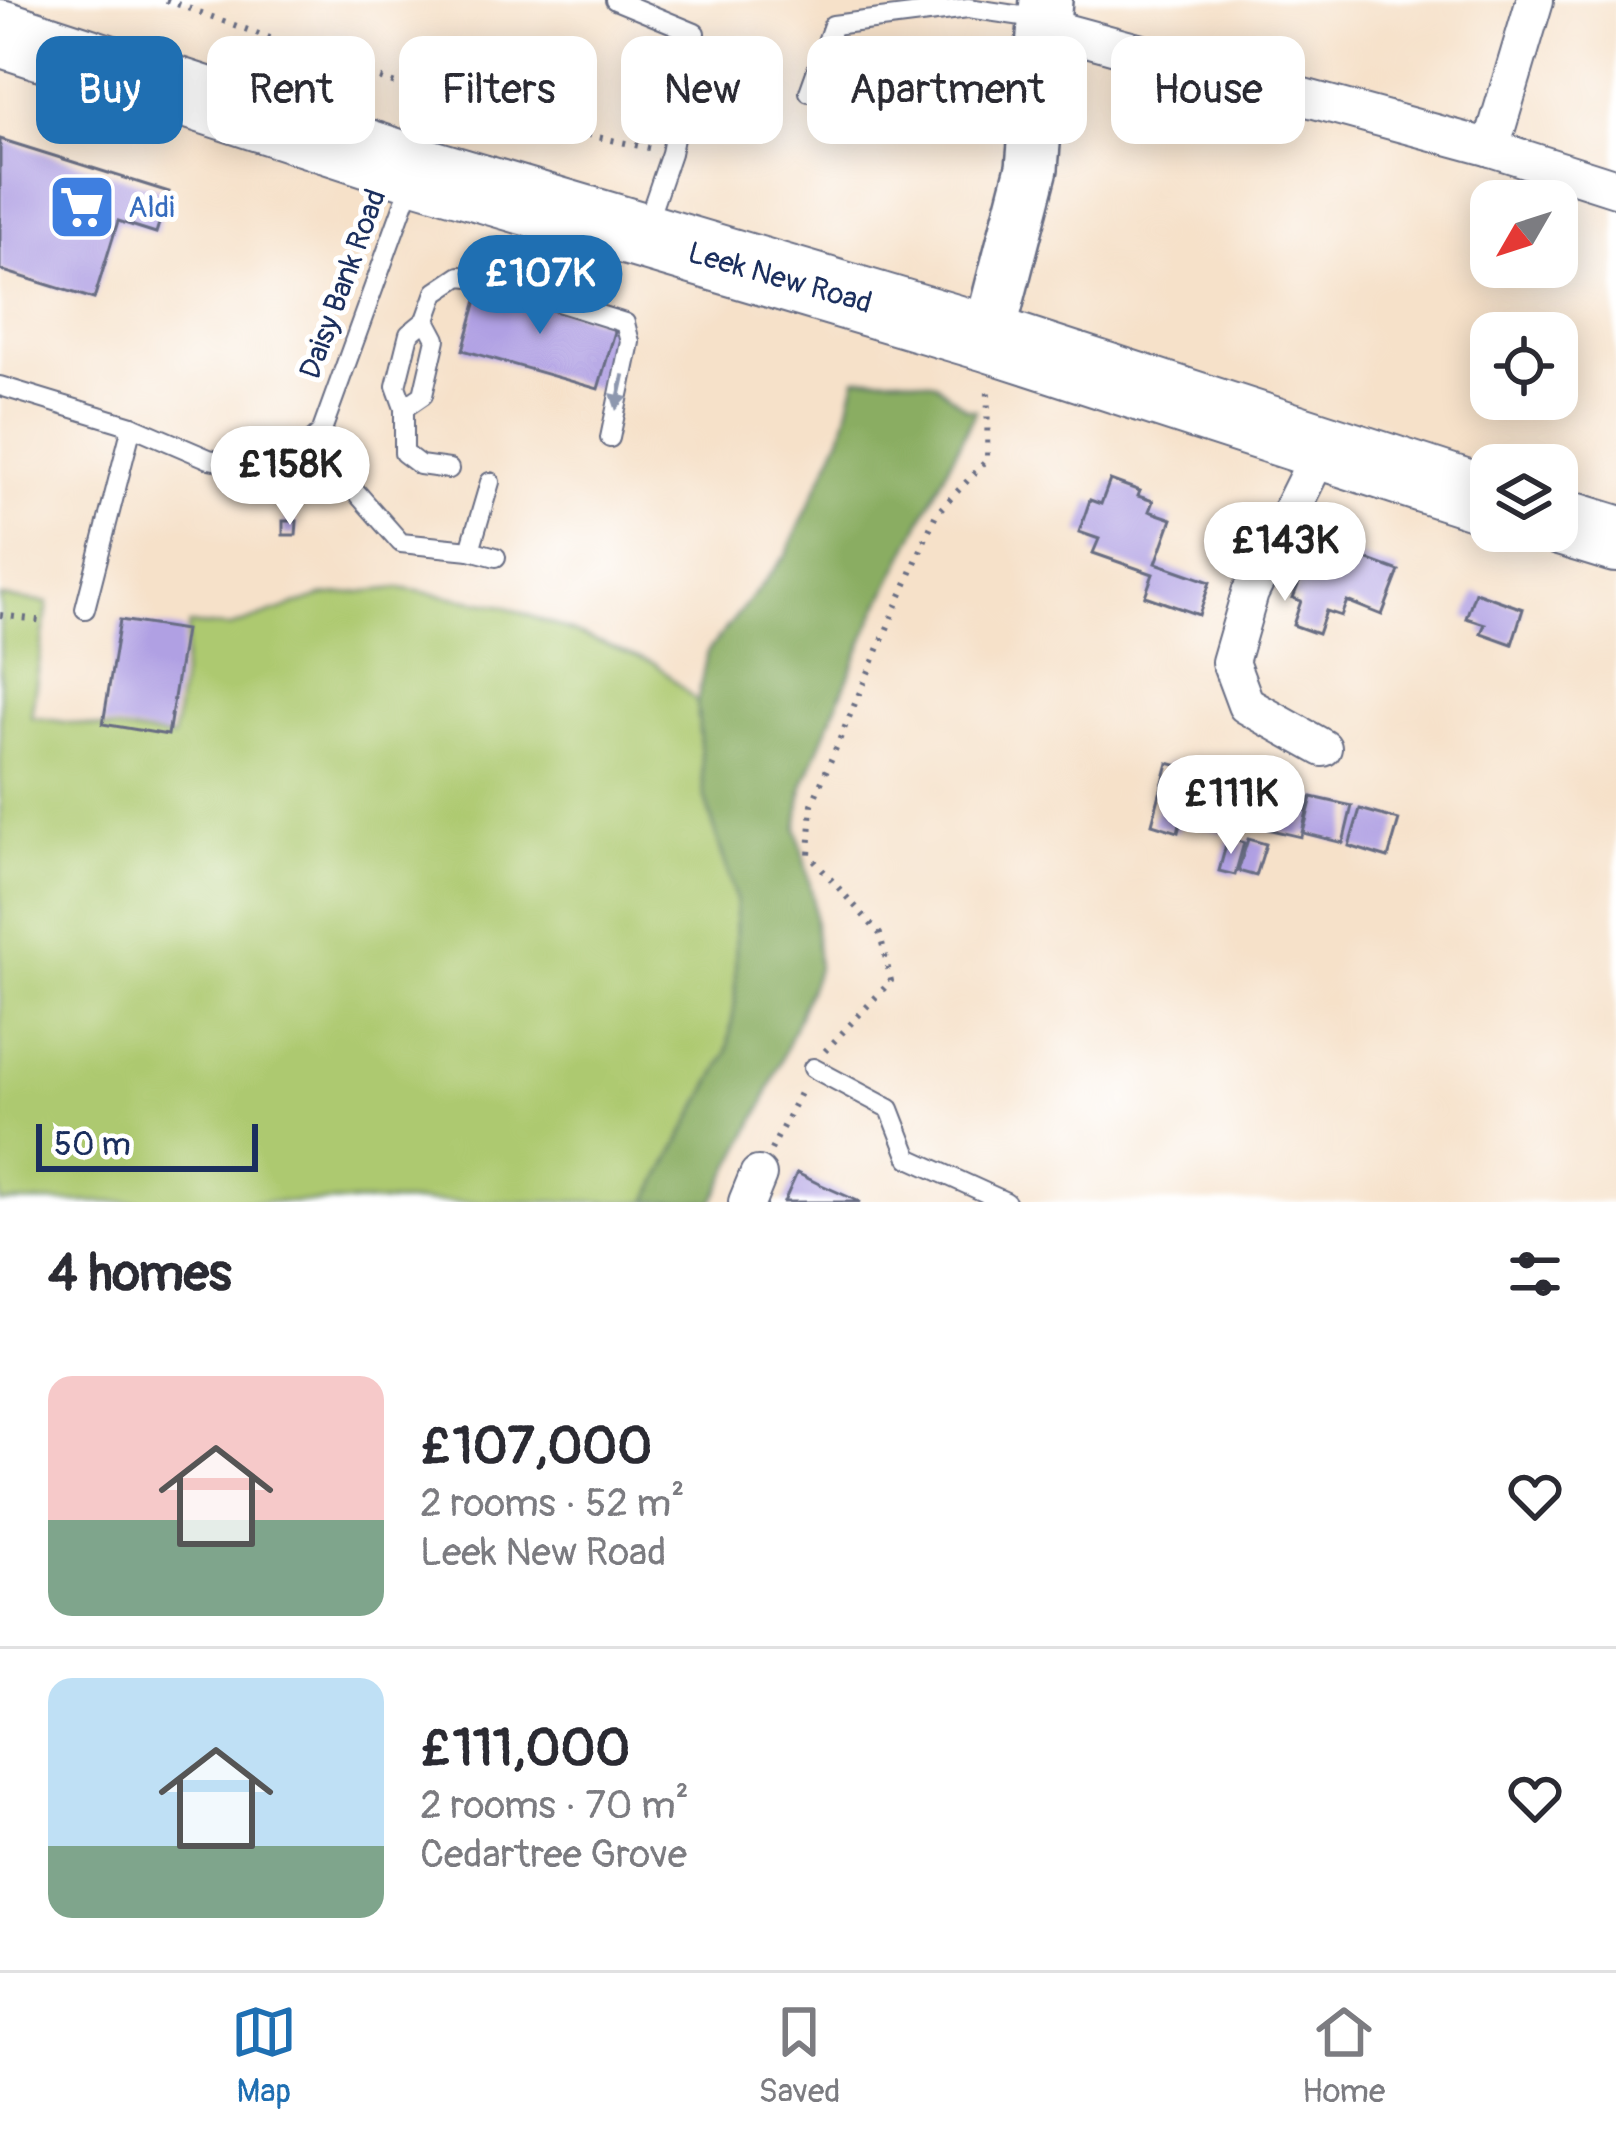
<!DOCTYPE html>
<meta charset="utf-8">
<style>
:root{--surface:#fff;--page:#f2f2f3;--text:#2b2b33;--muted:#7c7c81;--line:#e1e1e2;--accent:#1f6fb2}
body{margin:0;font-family:Pangolin,sans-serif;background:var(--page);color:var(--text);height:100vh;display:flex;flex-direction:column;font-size:45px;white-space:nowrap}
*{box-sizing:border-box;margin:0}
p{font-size:39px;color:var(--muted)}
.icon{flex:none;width:66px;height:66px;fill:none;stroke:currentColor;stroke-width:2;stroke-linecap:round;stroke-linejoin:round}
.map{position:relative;height:1202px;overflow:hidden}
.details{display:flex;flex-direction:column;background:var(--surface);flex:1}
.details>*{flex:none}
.hud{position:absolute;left:36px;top:36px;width:1545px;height:108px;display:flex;gap:24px}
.needle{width:78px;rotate:231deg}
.fabs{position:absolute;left:1470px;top:180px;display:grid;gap:24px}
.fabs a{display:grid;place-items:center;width:108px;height:108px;border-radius:24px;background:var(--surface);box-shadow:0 6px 30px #0003;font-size:60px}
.scale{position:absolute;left:36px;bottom:30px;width:222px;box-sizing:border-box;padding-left:12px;border:6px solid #1b2f5e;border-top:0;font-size:33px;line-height:42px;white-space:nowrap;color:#1b2f5e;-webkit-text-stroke:9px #fff;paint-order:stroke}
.price{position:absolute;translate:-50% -102px;padding:0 27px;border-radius:42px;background:#fff;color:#222;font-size:39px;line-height:78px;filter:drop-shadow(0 3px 6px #0008)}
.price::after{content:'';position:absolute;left:50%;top:72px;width:36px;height:27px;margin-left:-18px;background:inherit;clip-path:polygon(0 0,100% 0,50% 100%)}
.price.current{background:var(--accent);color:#fff}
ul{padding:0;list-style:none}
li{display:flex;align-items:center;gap:36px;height:300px;padding:0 48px}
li+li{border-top:3px solid var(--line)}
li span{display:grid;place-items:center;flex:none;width:336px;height:240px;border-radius:24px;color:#555}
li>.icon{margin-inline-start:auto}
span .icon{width:144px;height:144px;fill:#fffc;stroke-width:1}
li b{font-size:51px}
h2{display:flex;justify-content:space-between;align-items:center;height:144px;padding:0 48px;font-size:51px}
.pill{padding:0 42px;border-radius:24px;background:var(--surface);box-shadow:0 6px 30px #0003;font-size:42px;line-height:108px}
.pill.current{background:var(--accent);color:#fff}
.tab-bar{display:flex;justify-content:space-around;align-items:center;height:168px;border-top:3px solid var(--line);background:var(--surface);font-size:33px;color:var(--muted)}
.tab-bar a{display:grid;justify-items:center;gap:6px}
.tab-bar .current{color:var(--accent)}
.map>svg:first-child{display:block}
.green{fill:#adc96f;stroke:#647c66;stroke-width:3}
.forest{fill:#8aad62;stroke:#526e60;stroke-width:3}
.building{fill:#b0a0e3}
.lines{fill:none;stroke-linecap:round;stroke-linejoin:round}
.lane-casing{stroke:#686d83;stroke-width:22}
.street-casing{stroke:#686d83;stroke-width:40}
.secondary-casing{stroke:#686d83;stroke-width:56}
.highway-casing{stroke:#686d83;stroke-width:70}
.path{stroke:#686d83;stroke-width:6;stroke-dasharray:3 9;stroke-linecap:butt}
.lane{stroke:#fff;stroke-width:18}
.street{stroke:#fff;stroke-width:36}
.secondary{stroke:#fff;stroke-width:51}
.highway{stroke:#fff;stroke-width:66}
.oneway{fill:#8d97ae}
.labels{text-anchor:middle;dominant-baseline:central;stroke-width:10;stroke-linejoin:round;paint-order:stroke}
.shop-label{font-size:30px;fill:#366cbe;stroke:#fff;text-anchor:start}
.street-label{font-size:30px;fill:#1b2f5e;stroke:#fff}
</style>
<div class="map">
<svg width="1616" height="1202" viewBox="0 0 1616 1202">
<rect width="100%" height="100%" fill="#fff"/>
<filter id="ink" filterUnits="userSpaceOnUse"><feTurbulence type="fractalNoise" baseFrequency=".00833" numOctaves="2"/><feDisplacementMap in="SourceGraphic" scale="24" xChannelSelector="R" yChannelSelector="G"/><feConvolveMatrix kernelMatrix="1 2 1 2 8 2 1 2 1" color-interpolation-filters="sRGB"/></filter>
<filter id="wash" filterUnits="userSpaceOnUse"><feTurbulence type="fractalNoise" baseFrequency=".004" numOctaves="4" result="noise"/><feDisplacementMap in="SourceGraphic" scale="48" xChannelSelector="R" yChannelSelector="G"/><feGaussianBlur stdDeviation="2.7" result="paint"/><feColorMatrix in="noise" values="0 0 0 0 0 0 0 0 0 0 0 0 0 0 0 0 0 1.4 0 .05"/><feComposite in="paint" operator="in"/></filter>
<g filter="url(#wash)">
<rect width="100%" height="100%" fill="#f6e1c9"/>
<path class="green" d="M399,588L504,606L655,663L697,702L704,794L736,900L735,1003L727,1053L647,1202H0V597L48,603L31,717L173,738L189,625L231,627L321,596Z"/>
<path class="forest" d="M902,377L936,383L966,409L976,410L874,616L803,786L797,828L813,898L818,968L762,1107L713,1202H647L727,1053L735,1003L736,900L704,794L697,702L707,652L786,555L842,434L856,378Z"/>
<g id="blocks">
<g class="building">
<path d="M0,139L169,192L156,233L118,221L94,299L0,270Z"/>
<path d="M481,286L617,325L598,389L463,350Z"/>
<path d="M1110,480L1140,491L1138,496L1153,501L1149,511L1172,519L1156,563L1210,582L1199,615L1145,596L1153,574L1093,553L1099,539L1079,532L1090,500L1101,504Z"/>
<path d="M283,521H297L296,535H283Z"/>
<path d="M1315,542L1342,552L1339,560L1354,566L1358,556L1399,571L1382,615L1347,601L1341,616L1326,611L1318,634L1293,625L1301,601L1293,598Z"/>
<path d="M1475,592L1523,609L1512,644L1481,633L1485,624L1466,618Z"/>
<path d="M120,620L185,630L168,735L103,724Z"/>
<path d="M1168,763L1209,774L1199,811L1184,807L1178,832L1152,824Z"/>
<path d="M1211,786L1247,795L1237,836L1201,827Z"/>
<path d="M1272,789L1310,798L1301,837L1262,828Z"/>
<path d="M1312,797L1352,806L1343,843L1303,833Z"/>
<path d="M1360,809L1399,820L1388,858L1349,846Z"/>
<path d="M1228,838L1244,843L1235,875L1219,871Z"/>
<path d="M1248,839L1266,844L1256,876L1238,871Z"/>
<path d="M797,1173L817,1183L860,1202H784Z"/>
</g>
</g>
</g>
<g filter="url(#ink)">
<use href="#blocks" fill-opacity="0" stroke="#686d83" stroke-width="3"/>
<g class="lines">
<defs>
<g id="lane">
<path d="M615,0L695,33L671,153L647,223"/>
<path d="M809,92L833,25L968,8L1042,19"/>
<path d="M0,386L132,426L209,459L255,468L288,462L321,433L413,179"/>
<path d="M404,408L423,395L436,339L426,320"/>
<path d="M321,433L341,475L401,543L470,550L490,482"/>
<path d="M449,469L420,465L404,453V408L396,386L409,334L426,320L436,292L460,276L481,278L625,323L630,342L610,438"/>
<path d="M470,550L496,557"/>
<path d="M85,609L132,426"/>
<path d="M813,1068L890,1109L909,1158L1006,1202"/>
</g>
<g id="street">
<path d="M1046,27L1491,148L1616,188"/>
<path d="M1491,148L1535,0"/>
<path d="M1321,450L1250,593L1230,662L1246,705L1323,748"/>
<path d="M747,1202L758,1175"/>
</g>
<path id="secondary" d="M988,338L1032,168L1046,0"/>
<g id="highway">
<path d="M0,33L416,169L988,338L1491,501"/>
<path d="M1557,521L1616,539"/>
</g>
</defs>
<use href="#lane" class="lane-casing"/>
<use href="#street" class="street-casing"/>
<use href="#secondary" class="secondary-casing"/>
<use href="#highway" class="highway-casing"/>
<g class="path">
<path d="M166,0L461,108L649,148"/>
<path d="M289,484L290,521"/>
<path d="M0,615L45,621"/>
<path d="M825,1051L891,981L880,934L809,855L812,804L936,514L987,460L988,385"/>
<path d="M771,1150L803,1087"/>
</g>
<use href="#lane" class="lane"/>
<use href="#street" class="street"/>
<use href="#secondary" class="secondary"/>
<use href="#highway" class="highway"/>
</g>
<defs><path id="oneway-solid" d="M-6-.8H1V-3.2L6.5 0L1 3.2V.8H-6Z" transform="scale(3)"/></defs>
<use class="oneway" href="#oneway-solid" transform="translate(620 392) rotate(102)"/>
</g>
<defs>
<symbol id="supermarket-square" viewBox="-11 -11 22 22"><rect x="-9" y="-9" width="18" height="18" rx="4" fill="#3f7fe0" stroke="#fff"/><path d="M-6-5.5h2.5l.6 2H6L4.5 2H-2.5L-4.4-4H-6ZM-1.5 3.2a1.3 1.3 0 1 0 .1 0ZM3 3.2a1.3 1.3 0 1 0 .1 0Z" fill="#fff"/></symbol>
</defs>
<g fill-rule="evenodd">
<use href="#supermarket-square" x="44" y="169" width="76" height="76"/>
</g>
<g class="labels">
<g class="shop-label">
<text x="128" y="207">Aldi</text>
</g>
<g class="street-label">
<text transform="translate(780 278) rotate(16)">Leek New Road</text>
<text transform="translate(343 284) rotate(-70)">Daisy Bank Road</text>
</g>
</g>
</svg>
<div class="fabs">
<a><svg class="needle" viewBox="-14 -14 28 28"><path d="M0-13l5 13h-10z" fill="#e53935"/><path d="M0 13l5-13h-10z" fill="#7c7c81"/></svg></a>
<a><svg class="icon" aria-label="locate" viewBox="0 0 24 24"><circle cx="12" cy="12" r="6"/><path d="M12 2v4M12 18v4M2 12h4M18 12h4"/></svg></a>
<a><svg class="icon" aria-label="layers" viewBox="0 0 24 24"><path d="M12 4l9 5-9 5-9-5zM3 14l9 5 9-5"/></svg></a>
</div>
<div class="scale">50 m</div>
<b class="price current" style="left:540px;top:337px">£107K</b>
<b class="price" style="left:290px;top:528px">£158K</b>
<b class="price" style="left:1285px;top:604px">£143K</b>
<b class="price" style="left:1231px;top:857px">£111K</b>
<div class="hud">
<a class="pill current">Buy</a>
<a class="pill">Rent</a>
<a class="pill">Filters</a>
<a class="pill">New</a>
<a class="pill">Apartment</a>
<a class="pill">House</a>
</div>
</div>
<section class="details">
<h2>4 homes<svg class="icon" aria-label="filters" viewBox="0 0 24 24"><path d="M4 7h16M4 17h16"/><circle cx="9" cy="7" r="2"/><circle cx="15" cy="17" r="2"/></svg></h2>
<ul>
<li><span style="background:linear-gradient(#f6c9c9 60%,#7fa58c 0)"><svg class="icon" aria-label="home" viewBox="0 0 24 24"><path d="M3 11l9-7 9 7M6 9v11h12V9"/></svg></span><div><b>£107,000</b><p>2 rooms · 52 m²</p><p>Leek New Road</p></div><svg class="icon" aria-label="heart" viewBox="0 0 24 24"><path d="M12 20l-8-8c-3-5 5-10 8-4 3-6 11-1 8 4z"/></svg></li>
<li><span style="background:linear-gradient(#bfe0f5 70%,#7fa58c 0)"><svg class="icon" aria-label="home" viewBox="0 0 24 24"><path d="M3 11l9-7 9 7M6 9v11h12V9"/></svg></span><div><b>£111,000</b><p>2 rooms · 70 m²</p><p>Cedartree Grove</p></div><svg class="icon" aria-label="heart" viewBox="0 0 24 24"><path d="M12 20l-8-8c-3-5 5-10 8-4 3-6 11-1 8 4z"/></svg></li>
</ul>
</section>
<nav class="tab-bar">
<a class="current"><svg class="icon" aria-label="map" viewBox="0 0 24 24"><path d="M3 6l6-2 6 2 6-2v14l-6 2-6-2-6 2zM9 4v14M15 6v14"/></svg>Map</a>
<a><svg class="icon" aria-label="saved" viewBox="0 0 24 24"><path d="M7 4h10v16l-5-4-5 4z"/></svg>Saved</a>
<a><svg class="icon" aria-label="home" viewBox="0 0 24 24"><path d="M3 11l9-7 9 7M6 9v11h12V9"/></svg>Home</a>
</nav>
